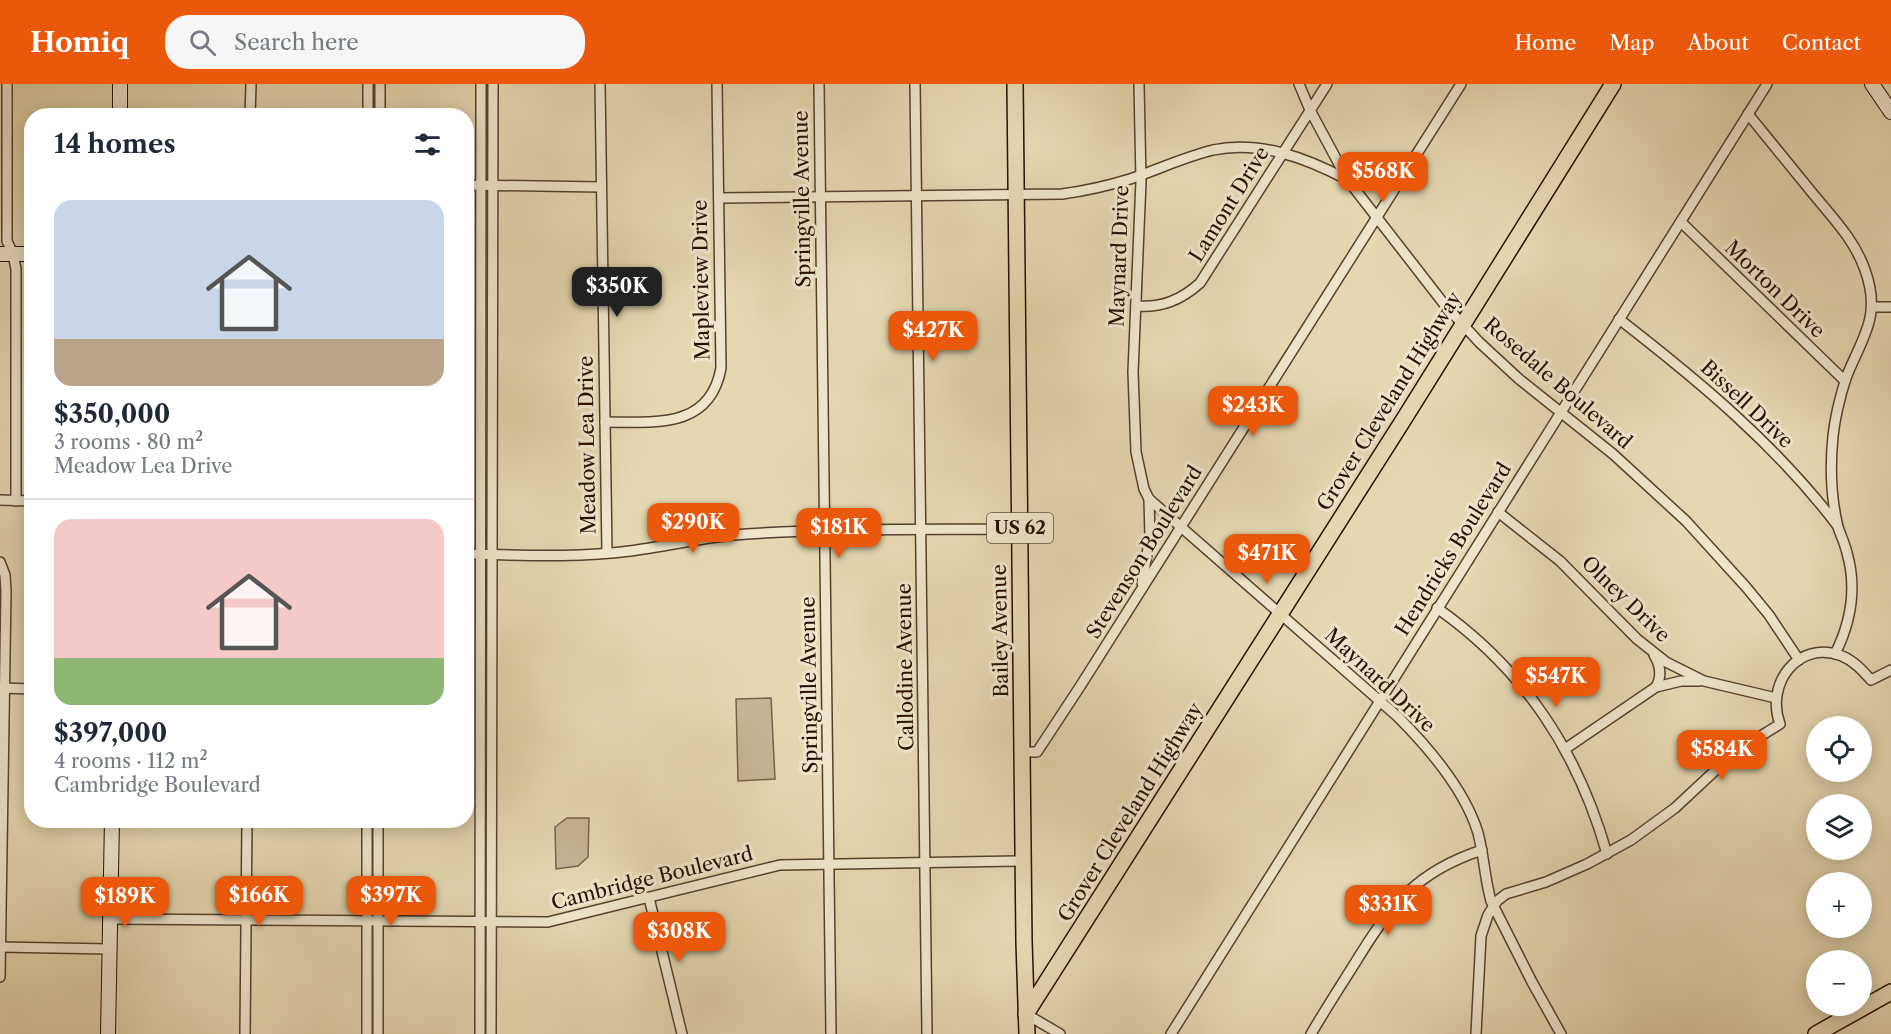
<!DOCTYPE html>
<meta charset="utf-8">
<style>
:root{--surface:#fff;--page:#f6f6f7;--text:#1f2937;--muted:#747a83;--line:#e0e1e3;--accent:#ea580c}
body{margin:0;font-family:"Libre Caslon Text",serif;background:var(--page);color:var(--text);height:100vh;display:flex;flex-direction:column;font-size:22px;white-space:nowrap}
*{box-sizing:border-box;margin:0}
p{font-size:20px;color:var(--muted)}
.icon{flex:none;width:33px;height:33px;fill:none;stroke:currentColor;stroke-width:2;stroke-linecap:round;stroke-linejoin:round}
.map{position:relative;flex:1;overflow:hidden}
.side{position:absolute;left:24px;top:24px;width:450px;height:720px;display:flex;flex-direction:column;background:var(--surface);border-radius:24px;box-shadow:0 3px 15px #0003}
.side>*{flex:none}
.buttons{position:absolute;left:1806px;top:632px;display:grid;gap:12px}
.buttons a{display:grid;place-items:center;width:66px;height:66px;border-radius:50%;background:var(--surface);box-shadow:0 3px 15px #0003;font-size:30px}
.price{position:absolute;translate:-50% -51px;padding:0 14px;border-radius:12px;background:var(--accent);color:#fff;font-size:20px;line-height:39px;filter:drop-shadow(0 2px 3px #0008)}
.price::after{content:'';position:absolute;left:50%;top:36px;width:18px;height:14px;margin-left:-9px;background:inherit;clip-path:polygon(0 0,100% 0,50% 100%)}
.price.selected{background:#222;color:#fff}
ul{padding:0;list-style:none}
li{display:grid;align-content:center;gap:12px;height:318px;padding:0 30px}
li+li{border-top:2px solid var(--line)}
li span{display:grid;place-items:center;height:186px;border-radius:18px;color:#555}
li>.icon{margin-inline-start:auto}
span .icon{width:108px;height:108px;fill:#fffc;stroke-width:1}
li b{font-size:26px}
h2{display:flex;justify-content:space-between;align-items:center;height:72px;padding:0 30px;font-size:26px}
header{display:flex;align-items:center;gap:36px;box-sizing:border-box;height:84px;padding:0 30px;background:var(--accent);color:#fff}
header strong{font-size:28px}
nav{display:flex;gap:33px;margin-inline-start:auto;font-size:21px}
.search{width:420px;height:54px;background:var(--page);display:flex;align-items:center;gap:15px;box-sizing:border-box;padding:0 21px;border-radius:24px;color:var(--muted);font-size:22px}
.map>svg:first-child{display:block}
.green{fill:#c5b593;stroke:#76624b;stroke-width:1.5}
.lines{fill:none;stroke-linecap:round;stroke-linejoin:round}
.street-casing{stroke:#56412e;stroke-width:12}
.secondary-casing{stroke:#270f03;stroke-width:16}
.primary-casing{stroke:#270f03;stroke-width:18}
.street{stroke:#eee5cc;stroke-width:9}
.secondary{stroke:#eee5cc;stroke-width:14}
.primary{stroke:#e5d7b0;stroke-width:15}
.labels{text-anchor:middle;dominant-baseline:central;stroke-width:6;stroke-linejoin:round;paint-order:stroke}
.shield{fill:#eee5cc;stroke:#634f3f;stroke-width:1.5}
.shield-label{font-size:18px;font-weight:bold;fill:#270f03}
.street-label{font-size:20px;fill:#270f03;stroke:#eee5cc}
</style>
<header>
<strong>Homiq</strong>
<div class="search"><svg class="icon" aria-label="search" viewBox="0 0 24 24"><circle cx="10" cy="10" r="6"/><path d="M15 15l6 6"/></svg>Search here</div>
<nav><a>Home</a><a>Map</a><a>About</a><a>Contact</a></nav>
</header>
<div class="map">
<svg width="1891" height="950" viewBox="0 0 1891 950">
<rect width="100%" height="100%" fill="#e5d7b0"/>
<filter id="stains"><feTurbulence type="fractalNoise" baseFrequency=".00333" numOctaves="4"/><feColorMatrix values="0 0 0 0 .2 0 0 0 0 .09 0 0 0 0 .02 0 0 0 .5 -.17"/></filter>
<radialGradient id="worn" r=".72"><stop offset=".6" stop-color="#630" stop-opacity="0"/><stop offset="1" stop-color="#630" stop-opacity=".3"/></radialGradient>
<g class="green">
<path d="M485,0H490L487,85L485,83Z"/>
<path d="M486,118H489L487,222L485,220Z"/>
<path d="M487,233L489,234L487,338L485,336V235Z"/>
<path d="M487,349L488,350L487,453L485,452V351Z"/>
<path d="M487,486H488L487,589L484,587V487Z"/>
<path d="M771,614L775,695L738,697L736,615Z"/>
<path d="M486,713L488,714L486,816L484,814V715Z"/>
<path d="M567,734H589L588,773L578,782L556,785L555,743Z"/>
<path d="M374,736V825L372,826L371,737Z"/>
<path d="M371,847L374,848V950H371Z"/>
<path d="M486,862L488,950H484V864Z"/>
</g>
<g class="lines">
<defs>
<g id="street">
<path d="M7,0V157L13,170L16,185V417"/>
<path d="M380,0V32"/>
<path d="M600,0L607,469"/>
<path d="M819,0L831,950"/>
<path d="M915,0L927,950"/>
<path d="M1139,0L1141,97L1133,288L1136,368L1144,405L1149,415L1397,632C1428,663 1465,706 1478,749C1484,772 1485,796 1491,817L1532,898L1561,950"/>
<path d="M1299,0L1310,26L1347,95L1444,220L1479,258L1519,295L1613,370L1686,437L1746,503L1769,531L1799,576"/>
<path d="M1748,30C1770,57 1792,84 1814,111C1834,135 1855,157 1865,186C1882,233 1862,253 1846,294C1840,313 1835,333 1833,352C1830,382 1831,414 1838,443C1841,452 1845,460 1847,469C1857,504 1851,538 1835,570"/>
<path d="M250,32L251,0"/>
<path d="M368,32V0"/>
<path d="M466,101L601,103"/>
<path d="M719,114L1062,110C1085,107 1107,102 1130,95C1157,86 1184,73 1213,66C1259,56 1306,74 1346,95"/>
<path d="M1681,138L1845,297"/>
<path d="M1136,222C1162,224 1181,216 1200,199L1327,0"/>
<path d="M1872,223H1891"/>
<path d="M1619,235C1699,297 1776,361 1837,441"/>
<path d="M605,338C653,338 710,346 721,284L717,0"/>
<path d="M0,416L32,417"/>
<path d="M1498,428L1560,477L1637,555L1666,578L1704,597L1776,614"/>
<path d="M466,470C521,471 576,474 630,467C669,462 708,452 747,450C838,444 929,446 1020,445"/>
<path d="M0,478L5,491L6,507L0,893"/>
<path d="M1142,499L1150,453L1149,415"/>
<path d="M1437,524C1525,586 1578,668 1607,770"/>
<path d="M1654,571C1661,582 1662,592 1656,603"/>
<path d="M1,604L32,605"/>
<path d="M1565,665L1656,603L1681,597H1699"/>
<path d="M1022,668H1037L1081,601L1461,0"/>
<path d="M367,736V950"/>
<path d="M378,736V950"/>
<path d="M649,814L682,950"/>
<path d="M110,835L548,838L780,781L1023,777"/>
<path d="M0,863L109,865"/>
<path d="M1026,930L1060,950"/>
<path d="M245,950L247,736"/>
<path d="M480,950L481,0"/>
<path d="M491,950L493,0"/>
<path d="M1171,950L1767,0"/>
<path d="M1311,950C1325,926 1340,903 1355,879C1390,822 1415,788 1482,766"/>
<path d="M1476,950L1481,852L1488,831L1497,817L1506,810L1546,798L1587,780L1631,756L1675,724L1735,668L1780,640C1765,600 1798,555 1842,572C1854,577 1862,586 1871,596L1891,586"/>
</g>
<g id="secondary">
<path d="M1872,0L1891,28"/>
<path d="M120,32V0"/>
<path d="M0,170H32"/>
<path d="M108,950L112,736"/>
</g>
<g id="primary">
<path d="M1015,0L1024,858L1027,950"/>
<path d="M1026,930L1404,335L1613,0"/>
<path d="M1816,950L1891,908"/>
</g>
</defs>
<use href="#street" class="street-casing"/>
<use href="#secondary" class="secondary-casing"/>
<use href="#primary" class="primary-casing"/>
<use href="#street" class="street"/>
<use href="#secondary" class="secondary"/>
<use href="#primary" class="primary"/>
</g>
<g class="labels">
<rect class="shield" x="987" y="429" width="66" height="30" rx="4.5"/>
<g class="shield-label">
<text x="1020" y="444">US 62</text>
</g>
<g class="street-label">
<text transform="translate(802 115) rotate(-91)">Springville Avenue</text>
<text transform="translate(1229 120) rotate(-58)">Lamont Drive</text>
<text transform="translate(1119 172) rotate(-88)">Maynard Drive</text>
<text transform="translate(701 196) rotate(-91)">Mapleview Drive</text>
<text transform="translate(1775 205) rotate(44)">Morton Drive</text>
<text transform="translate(1558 299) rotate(41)">Rosedale Boulevard</text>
<text transform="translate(1389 317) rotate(-58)">Grover Cleveland Highway</text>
<text transform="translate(1747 320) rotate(43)">Bissell Drive</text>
<text transform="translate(587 361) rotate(-91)">Meadow Lea Drive</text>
<text transform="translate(1453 465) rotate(-58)">Hendricks Boulevard</text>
<text transform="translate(1144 468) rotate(-58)">Stevenson Boulevard</text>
<text transform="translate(1626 515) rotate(44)">Olney Drive</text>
<text transform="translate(1000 547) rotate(-91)">Bailey Avenue</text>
<text transform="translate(905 583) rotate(-91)">Callodine Avenue</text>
<text transform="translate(1380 596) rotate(43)">Maynard Drive</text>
<text transform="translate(809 601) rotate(-91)">Springville Avenue</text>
<text transform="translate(1130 728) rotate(-58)">Grover Cleveland Highway</text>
<text transform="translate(652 794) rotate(-14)">Cambridge Boulevard</text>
</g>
</g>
<rect width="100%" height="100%" filter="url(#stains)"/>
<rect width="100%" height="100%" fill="url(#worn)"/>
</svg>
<div class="buttons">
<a><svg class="icon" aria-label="locate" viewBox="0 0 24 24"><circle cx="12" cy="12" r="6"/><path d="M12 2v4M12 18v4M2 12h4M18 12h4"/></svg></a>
<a><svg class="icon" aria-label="layers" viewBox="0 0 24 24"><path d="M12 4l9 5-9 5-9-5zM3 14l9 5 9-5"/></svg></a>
<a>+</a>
<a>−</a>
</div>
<b class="price" style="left:1383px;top:119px">$568K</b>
<b class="price selected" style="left:617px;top:234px">$350K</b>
<b class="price" style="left:933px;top:278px">$427K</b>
<b class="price" style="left:1253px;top:353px">$243K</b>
<b class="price" style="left:693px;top:470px">$290K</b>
<b class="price" style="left:839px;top:475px">$181K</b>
<b class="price" style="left:1267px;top:501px">$471K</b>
<b class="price" style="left:1556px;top:624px">$547K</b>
<b class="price" style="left:1722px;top:697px">$584K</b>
<b class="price" style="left:259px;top:843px">$166K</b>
<b class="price" style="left:391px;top:843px">$397K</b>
<b class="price" style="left:125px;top:844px">$189K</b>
<b class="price" style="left:1388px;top:852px">$331K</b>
<b class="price" style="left:679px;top:879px">$308K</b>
<section class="side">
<h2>14 homes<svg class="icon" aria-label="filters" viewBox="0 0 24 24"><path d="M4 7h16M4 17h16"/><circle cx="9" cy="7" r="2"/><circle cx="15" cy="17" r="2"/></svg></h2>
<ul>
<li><span style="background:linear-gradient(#c9d6e8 75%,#b9a48a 0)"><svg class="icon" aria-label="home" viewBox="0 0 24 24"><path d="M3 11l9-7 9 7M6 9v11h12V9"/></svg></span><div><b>$350,000</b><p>3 rooms · 80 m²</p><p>Meadow Lea Drive</p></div></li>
<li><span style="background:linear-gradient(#f6c9c9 75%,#8fb573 0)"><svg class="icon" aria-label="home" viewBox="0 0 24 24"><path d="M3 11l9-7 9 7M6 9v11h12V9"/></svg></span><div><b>$397,000</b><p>4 rooms · 112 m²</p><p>Cambridge Boulevard</p></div></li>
</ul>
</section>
</div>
